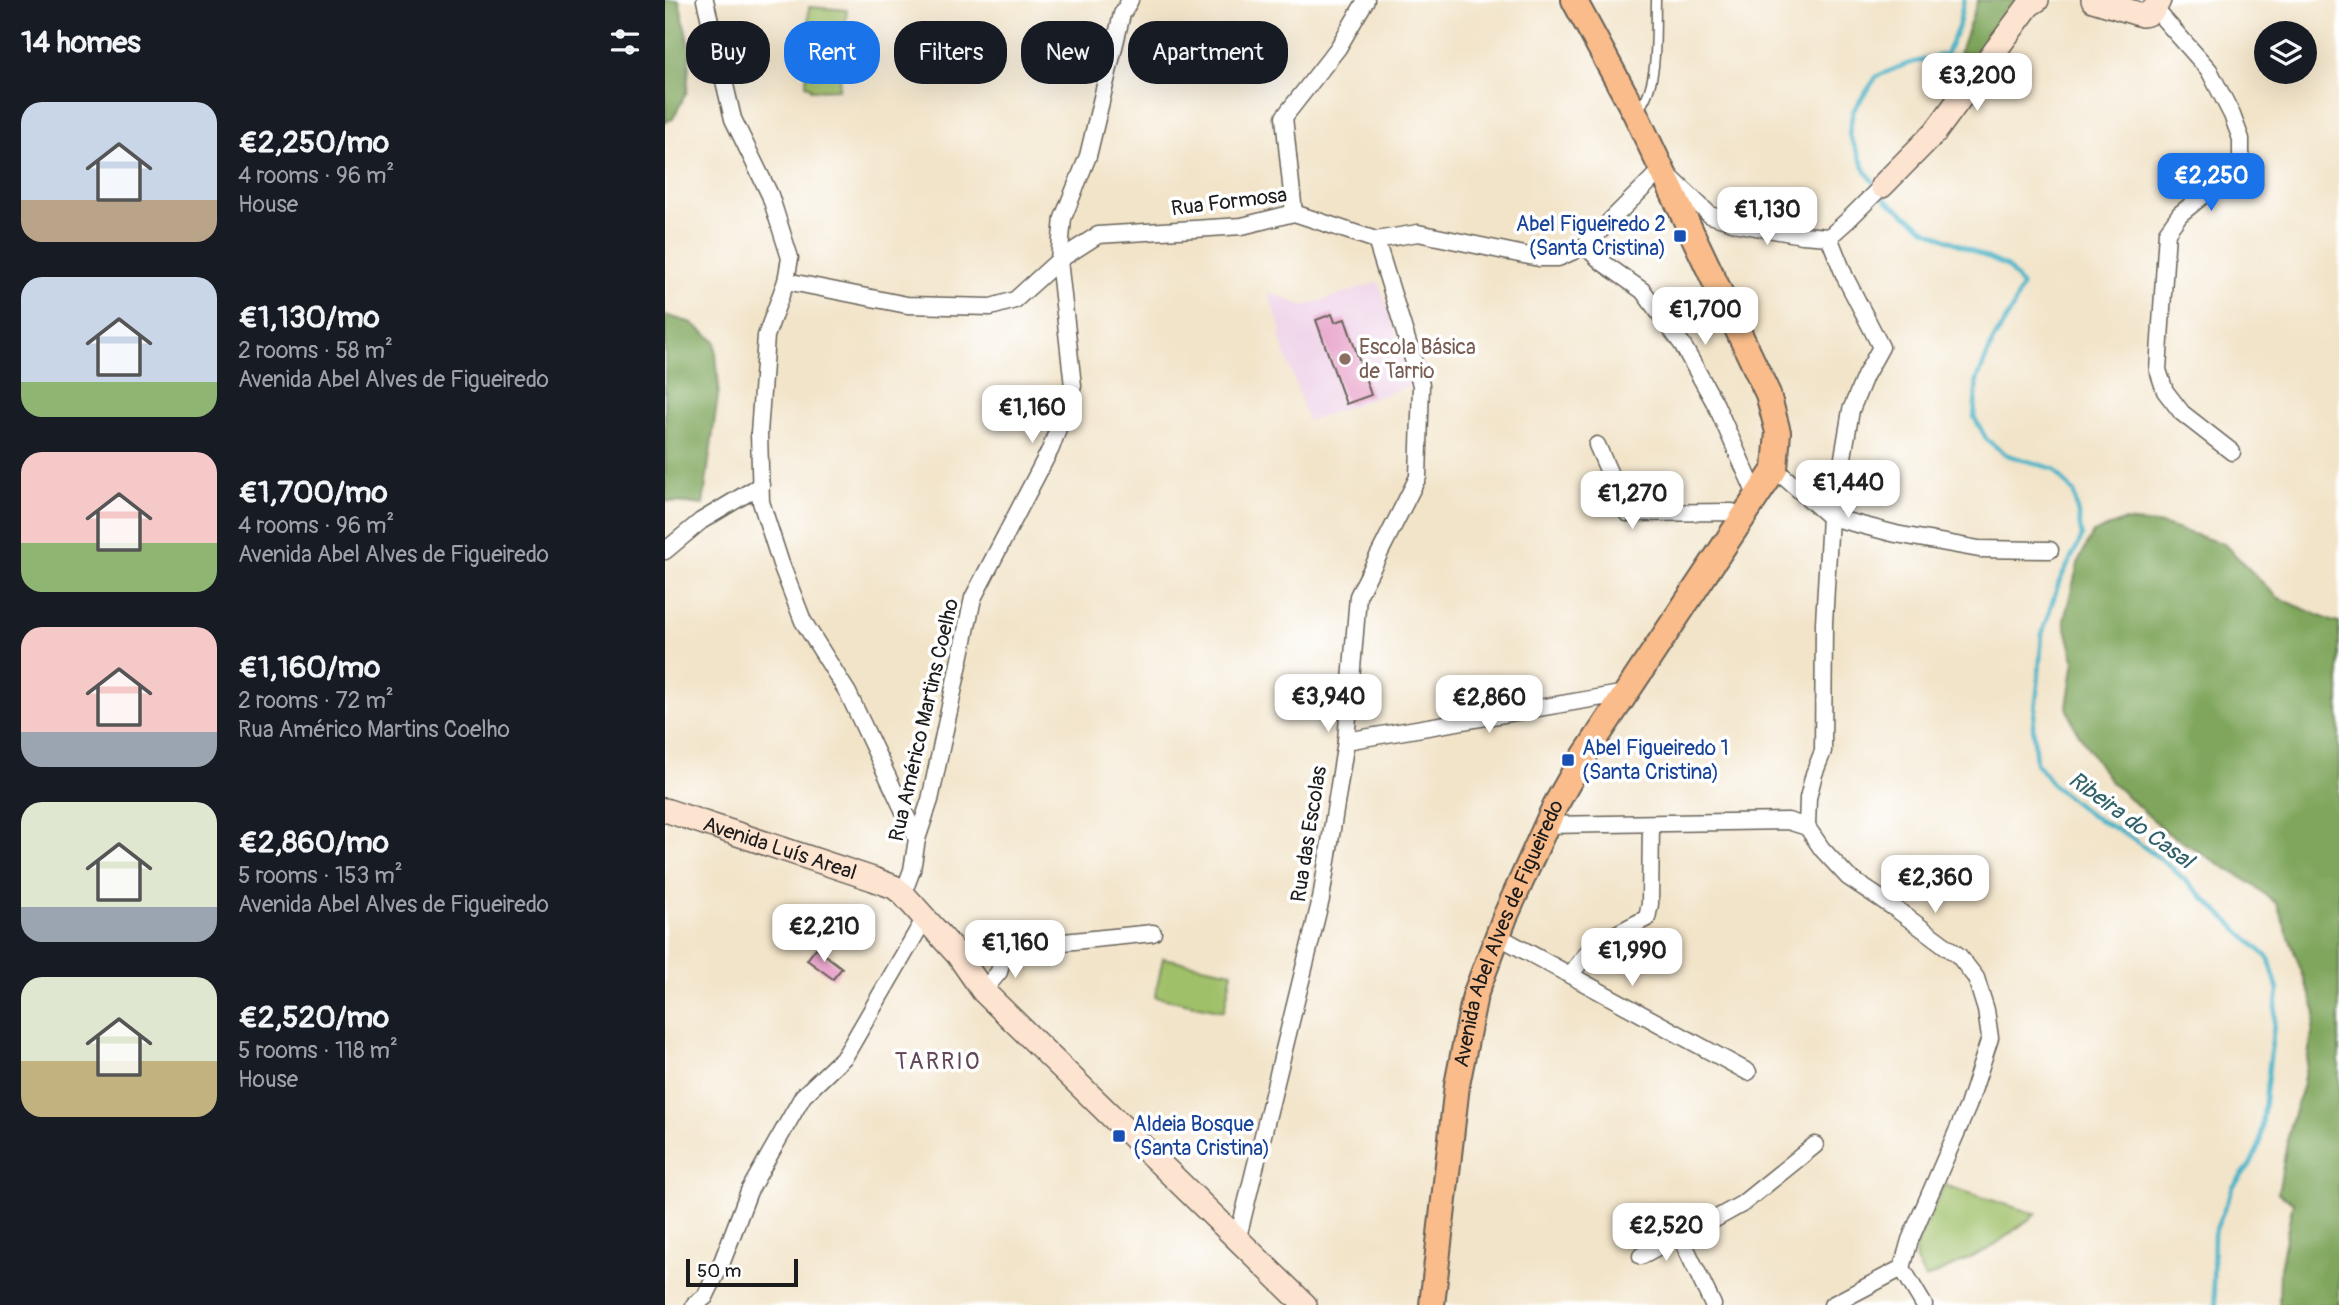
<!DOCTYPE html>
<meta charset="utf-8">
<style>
:root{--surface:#171b24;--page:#242831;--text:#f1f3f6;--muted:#9ea1a6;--accent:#1a73e8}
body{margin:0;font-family:Pangolin,sans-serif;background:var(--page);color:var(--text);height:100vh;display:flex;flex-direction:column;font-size:26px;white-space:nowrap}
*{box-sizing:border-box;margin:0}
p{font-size:23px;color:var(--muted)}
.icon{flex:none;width:38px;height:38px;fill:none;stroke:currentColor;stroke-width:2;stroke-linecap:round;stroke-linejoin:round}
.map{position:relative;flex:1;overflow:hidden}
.panel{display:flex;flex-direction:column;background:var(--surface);width:665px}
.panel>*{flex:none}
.hud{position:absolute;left:21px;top:21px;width:665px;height:63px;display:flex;gap:14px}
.controls{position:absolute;left:1589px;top:21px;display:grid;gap:14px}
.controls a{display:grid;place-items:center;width:63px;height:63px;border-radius:50%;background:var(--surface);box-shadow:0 7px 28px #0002;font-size:35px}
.scale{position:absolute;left:21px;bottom:18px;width:112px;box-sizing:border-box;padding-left:7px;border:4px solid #1c1c1c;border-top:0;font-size:19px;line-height:24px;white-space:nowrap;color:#1c1c1c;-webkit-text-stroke:5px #fff;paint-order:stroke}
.price{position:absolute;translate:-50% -60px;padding:0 16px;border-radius:14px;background:#fff;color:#222;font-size:23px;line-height:46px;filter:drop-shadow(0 2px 4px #0008)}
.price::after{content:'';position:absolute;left:50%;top:42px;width:21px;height:16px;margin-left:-10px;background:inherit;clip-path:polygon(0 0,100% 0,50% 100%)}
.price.on{background:var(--accent);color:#fff}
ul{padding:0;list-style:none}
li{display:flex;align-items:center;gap:21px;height:175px;padding:0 21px}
li span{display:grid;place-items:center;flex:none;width:196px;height:140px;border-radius:21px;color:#555}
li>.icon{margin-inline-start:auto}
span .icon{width:84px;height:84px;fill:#fffc;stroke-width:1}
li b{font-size:30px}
h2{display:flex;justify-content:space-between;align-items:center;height:84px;padding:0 21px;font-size:30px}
.tag{padding:0 24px;border-radius:28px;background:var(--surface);box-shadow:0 7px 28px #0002;font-size:24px;line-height:63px}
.tag.on{background:var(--accent);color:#fff}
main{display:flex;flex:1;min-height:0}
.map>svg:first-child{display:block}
.built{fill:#eed0e7}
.green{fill:#9fbf68;stroke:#5e6e42;stroke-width:2}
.forest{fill:#7fa65c;stroke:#4e613c;stroke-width:2}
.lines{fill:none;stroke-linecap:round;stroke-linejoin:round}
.stream{stroke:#49b3c7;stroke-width:4.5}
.building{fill:#e598c4}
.lane-casing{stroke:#676259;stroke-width:11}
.street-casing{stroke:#676259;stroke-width:19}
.secondary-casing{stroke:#676259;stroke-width:26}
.primary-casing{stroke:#676259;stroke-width:28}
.lane{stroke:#fff;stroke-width:8}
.street{stroke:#fff;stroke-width:16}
.secondary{stroke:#fde4d0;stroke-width:23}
.primary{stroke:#f9bc8a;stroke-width:24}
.transit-dot{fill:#1a4fb4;stroke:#fff;stroke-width:2.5}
.education-dot{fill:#8d6e63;stroke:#fff;stroke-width:2.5}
.labels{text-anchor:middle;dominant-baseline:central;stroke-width:7;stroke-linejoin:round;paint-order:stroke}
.street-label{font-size:21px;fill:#1c1c1c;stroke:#fff}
.transit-label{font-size:21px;fill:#164399;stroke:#fff;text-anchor:start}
.education-label{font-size:21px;fill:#785e54;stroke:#fff;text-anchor:start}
.water-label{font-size:23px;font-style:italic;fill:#306069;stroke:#fff}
.neighbourhood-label{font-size:23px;letter-spacing:2px;fill:#624757;stroke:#fff}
</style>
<main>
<section class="panel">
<h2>14 homes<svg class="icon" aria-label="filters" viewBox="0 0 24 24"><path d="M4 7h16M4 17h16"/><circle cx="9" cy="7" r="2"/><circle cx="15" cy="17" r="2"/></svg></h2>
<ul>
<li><span style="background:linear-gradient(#c9d6e8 70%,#b9a48a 0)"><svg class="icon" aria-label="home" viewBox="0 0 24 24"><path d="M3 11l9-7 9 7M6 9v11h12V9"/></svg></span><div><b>€2,250/mo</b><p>4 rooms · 96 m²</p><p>House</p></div></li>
<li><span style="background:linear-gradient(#c9d6e8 75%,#8fb573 0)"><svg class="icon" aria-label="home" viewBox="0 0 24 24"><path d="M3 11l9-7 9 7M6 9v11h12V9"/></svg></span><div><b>€1,130/mo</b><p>2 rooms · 58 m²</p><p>Avenida Abel Alves de Figueiredo</p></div></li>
<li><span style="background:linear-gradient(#f6c9c9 65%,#8fb573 0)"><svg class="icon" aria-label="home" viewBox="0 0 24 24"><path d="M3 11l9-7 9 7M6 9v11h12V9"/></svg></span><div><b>€1,700/mo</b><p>4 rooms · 96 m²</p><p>Avenida Abel Alves de Figueiredo</p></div></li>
<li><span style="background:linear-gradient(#f6c9c9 75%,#9aa5b1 0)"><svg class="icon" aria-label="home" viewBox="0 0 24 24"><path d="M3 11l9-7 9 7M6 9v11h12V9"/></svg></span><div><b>€1,160/mo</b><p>2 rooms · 72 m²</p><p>Rua Américo Martins Coelho</p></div></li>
<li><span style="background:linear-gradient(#dfe7d0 75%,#9aa5b1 0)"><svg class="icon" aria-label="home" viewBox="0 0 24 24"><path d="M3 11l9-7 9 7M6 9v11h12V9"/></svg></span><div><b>€2,860/mo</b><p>5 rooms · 153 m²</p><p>Avenida Abel Alves de Figueiredo</p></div></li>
<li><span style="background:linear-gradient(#dfe7d0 60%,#c2b280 0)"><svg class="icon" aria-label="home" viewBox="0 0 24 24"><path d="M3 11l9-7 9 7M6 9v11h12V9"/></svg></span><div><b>€2,520/mo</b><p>5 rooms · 118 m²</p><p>House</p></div></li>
</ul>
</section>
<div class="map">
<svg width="1674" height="1305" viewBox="0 0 1674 1305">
<rect width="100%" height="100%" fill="#fff"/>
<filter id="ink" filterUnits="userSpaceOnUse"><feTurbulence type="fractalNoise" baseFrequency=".0143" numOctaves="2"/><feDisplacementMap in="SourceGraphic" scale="14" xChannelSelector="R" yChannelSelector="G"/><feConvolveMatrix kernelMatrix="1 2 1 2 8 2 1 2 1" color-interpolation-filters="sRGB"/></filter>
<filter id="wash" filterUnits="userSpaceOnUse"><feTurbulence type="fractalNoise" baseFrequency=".00686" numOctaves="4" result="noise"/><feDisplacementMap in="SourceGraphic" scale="28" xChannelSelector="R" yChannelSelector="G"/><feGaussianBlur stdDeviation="1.57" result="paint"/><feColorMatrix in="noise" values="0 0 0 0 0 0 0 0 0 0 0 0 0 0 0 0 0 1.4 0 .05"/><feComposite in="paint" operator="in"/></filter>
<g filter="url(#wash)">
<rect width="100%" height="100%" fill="#f2e4c9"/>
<path class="built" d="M714,282L747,382L743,386L643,421L614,335L617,333L603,292L634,304L636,307Z"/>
<g class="green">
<path d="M144,7L182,10L174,89L146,90V87L141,85Z"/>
<path d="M498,958L567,972L559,1011L490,997Z"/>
<path d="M1279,1185L1371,1214L1324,1249L1260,1279L1251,1261L1250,1248Z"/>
</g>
<g class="forest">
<path d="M0,0H14L25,51L22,91L8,119L0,122Z"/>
<path d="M1313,0H1356L1313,53L1294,54Z"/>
<path d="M0,315L27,323L50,341L54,389L38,505L0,501Z"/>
<path d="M1458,521L1499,525L1559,544L1612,597L1666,621L1674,623V1305H1614L1615,1268L1628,1202L1613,1194L1625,1125L1636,1093L1651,1012L1612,904L1587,884L1503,833L1445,781L1410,728L1402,707L1409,660L1399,620L1414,560L1428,533Z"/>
</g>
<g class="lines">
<g class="stream">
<path d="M1209,183L1201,171L1184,134L1188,111L1212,76L1242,64L1281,54L1293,28L1299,0"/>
<path d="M1217,193L1222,201L1262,230L1343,267L1357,286L1347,310L1328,341L1312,380L1309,417L1322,440L1342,455L1389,469L1409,493L1417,537L1394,582L1377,634L1373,685L1368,726L1371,763L1389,786L1425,815L1464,836L1506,867L1604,959L1613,990L1595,1144L1585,1165L1568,1187L1549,1234L1548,1283L1551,1305"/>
</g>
</g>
<g id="blocks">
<g class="building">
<path d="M667,314L670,322L680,319L706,395L681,404L651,320Z"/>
<path d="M151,948L177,968L168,979L142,960Z"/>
</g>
</g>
</g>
<g filter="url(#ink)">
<use href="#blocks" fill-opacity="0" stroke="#676259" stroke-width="2"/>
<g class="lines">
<defs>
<path id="lane" d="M972,111C995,88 990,32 991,0"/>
<g id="street">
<path d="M40,0L68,119L105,195L125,258L121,281L101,336L94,433L96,502L116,564L138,621L183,693L252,839"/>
<path d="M1490,9L1544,70L1567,115L1576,139V160L1566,173L1515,214L1502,232L1493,370L1500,391L1517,413L1567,452"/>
<path d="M629,213L619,117L673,48L701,0"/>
<path d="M920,246L937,262L978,291L1017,344L1051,405L1092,497"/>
<path d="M121,281L242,305L326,307L350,300L394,260L433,235L577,226L629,213L711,240L753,233L874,258H893L920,246L997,169L1045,215L1074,224L1137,235L1164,237L1182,221L1217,186"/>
<path d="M932,445L962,513L1067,512L1078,519"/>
<path d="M1110,469L1165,517L1231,534L1314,549L1385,550"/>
<path d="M0,551L36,521L96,485"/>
<path d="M681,741L961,693"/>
<path d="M882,825L1123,821L1142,827L1157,849L1183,877L1231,909L1294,956L1311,978L1321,1010L1325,1038L1303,1106L1245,1240L1237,1268L1259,1305"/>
<path d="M1142,827L1143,798L1149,774L1158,751L1159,623L1165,517L1172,493L1186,410L1200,376L1216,347L1180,277L1164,237"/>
<path d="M238,894L247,870L252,839L265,800L308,598L386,448L408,386L394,260L398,218L423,156L457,14L465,0"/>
<path d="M833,936L1083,1072"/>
<path d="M293,955L316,946L339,948L488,933"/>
<path d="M905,975L928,946L982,918L985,904L986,825"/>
<path d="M318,991L334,972L339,948"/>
<path d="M573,1237L656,899L681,741L693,596L753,477L756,385L711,240"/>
<path d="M976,1256L1007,1239L1016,1238"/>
<path d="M29,1305L40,1297L57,1262L84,1191L138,1096L180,1056L260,918"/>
<path d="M1048,1305L1016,1238L1077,1204L1150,1145"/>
<path d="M1167,1305L1237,1268"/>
</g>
<g id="secondary">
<path d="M1428,0L1477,15C1487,14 1490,9 1494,0"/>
<path d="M1217,186L1271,131L1364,5L1372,0"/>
<path id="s1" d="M0,810L208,879L229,887L238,894L293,955L318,991L640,1305"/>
</g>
<g id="primary">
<path id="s2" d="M767,1305L792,1085L810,995L840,917L890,806L912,767L1110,469L1113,432L1103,394L970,113L909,0"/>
</g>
</defs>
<use href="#lane" class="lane-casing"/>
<use href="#street" class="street-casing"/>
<use href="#secondary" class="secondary-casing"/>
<use href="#primary" class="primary-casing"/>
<use href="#lane" class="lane"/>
<use href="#street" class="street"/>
<use href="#secondary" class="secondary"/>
<use href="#primary" class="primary"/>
</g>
</g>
<g class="transit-dot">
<rect x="1008" y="229" width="14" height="14" rx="3.5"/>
<rect x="896" y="753" width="14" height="14" rx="3.5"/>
<rect x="447" y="1129" width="14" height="14" rx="3.5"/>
</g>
<circle class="education-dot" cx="680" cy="359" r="7"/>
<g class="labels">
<g class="street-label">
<text transform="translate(564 202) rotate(-7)">Rua Formosa</text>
<text transform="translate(259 720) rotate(-77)">Rua Américo Martins Coelho</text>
<text transform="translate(644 834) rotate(-81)">Rua das Escolas</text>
<text stroke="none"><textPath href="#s1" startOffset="121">Avenida Luís Areal</textPath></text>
<text stroke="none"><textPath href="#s2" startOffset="382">Avenida Abel Alves de Figueiredo</textPath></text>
</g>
<g class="transit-label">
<text x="1001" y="224" text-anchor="end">Abel Figueiredo 2<tspan x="1001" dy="24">(Santa Cristina)</tspan></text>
<text x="917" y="748">Abel Figueiredo 1<tspan x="917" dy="24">(Santa Cristina)</tspan></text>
<text x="468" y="1124">Aldeia Bosque<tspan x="468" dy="24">(Santa Cristina)</tspan></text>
</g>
<g class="education-label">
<text x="694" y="347">Escola Básica<tspan x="694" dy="24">de Tarrio</tspan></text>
</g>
<g class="water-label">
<text transform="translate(1466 820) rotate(36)">Ribeira do Casal</text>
</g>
<g class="neighbourhood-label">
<text x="273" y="1061">TARRIO</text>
</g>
</g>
</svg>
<div class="controls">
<a><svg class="icon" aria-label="layers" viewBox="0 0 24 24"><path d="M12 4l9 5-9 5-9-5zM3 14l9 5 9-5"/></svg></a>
</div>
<div class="scale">50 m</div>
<b class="price" style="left:1312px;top:113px">€3,200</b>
<b class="price on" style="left:1546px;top:213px">€2,250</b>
<b class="price" style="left:1102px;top:247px">€1,130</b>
<b class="price" style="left:1040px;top:347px">€1,700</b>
<b class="price" style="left:367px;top:445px">€1,160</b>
<b class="price" style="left:1183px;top:520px">€1,440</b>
<b class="price" style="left:967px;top:531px">€1,270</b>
<b class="price" style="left:663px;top:734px">€3,940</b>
<b class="price" style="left:824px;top:735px">€2,860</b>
<b class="price" style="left:1270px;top:915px">€2,360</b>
<b class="price" style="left:159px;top:964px">€2,210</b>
<b class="price" style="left:350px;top:980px">€1,160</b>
<b class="price" style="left:967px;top:988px">€1,990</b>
<b class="price" style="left:1001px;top:1263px">€2,520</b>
<div class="hud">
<a class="tag">Buy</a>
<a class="tag on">Rent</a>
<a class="tag">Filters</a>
<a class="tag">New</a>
<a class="tag">Apartment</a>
</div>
</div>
</main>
